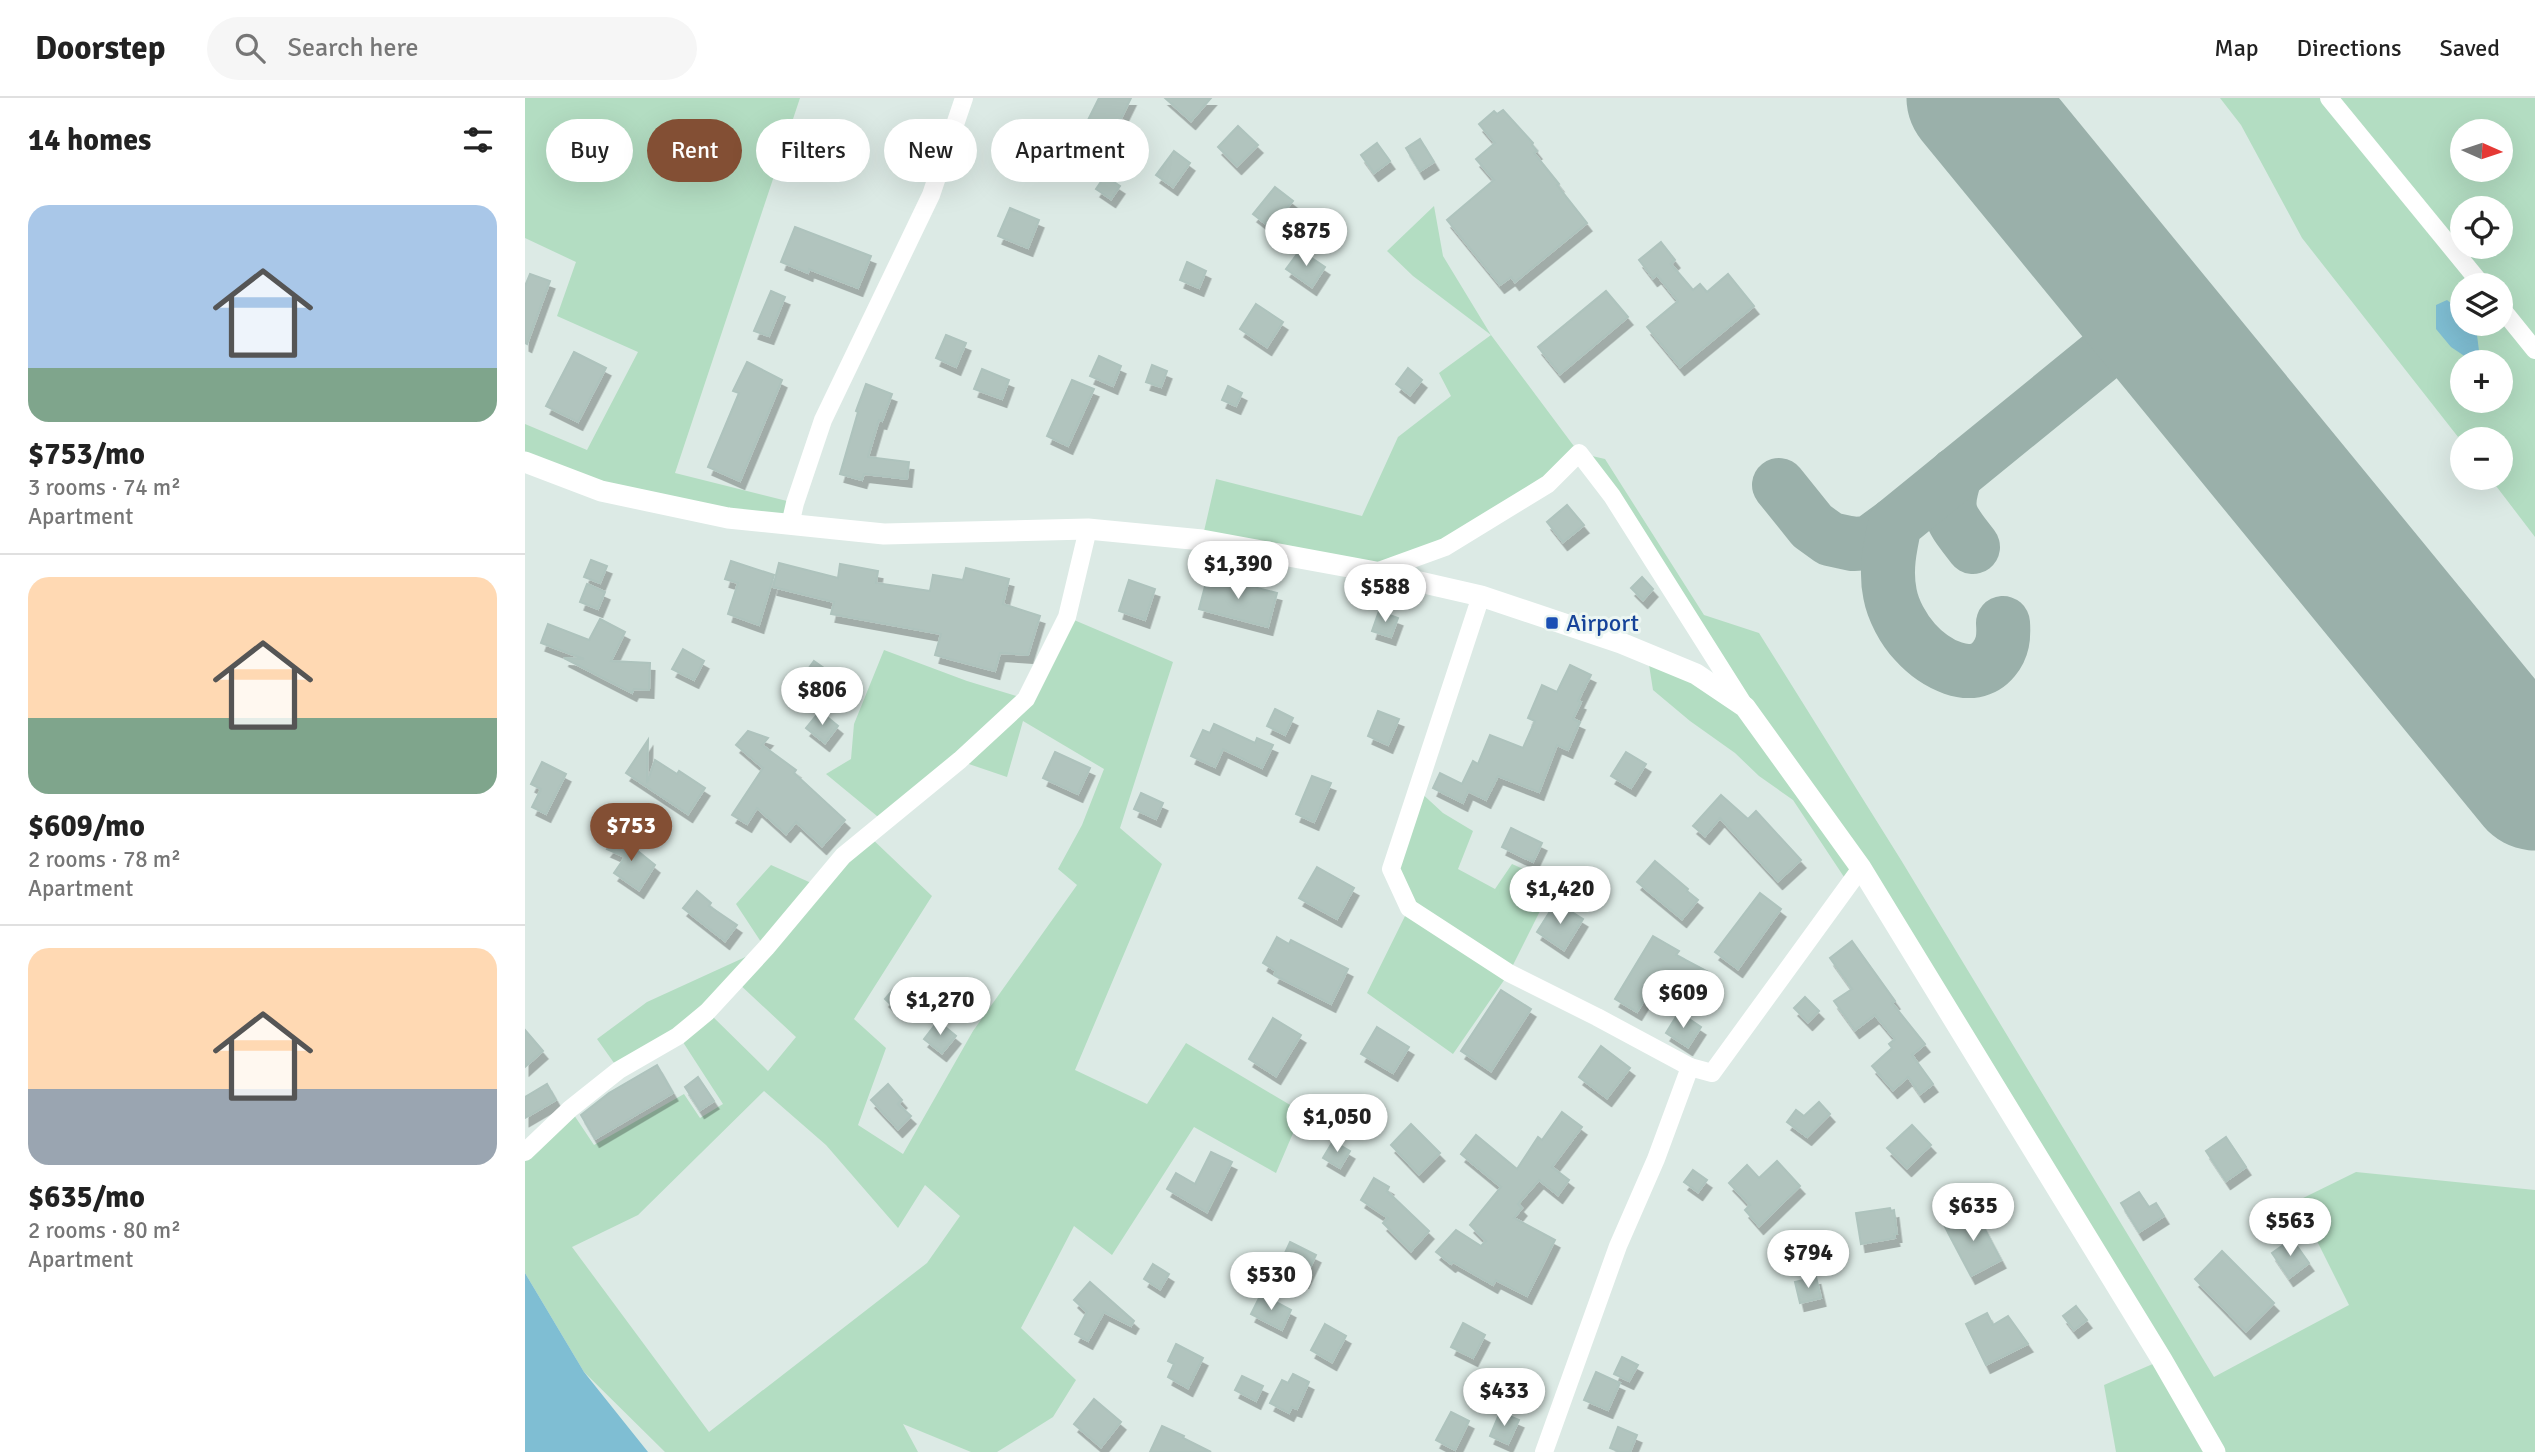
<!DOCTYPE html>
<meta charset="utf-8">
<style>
:root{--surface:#fff;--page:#f6f6f6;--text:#222;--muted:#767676;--line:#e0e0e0;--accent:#834f34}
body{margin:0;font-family:Signika,sans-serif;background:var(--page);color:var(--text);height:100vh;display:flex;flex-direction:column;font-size:26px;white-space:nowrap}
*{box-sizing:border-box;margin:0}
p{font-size:23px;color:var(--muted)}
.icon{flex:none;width:38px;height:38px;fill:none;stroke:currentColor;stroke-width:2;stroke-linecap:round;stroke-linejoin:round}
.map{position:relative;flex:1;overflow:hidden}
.drawer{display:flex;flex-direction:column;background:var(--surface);width:525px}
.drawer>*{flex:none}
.banner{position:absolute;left:21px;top:21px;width:665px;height:63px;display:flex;gap:14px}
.needle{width:46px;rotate:93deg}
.buttons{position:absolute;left:1925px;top:21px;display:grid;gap:14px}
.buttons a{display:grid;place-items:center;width:63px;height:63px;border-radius:50%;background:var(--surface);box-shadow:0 7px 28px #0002;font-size:35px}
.price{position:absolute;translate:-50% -60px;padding:0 16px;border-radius:24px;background:#fff;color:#222;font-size:23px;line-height:46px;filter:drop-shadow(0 2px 4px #0008)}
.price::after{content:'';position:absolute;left:50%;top:42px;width:21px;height:16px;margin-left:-10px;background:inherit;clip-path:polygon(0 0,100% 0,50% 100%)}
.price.on{background:var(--accent);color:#fff}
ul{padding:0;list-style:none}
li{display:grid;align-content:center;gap:14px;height:371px;padding:0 28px}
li+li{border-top:2px solid var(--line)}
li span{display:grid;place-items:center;height:217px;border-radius:21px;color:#555}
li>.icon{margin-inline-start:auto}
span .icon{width:126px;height:126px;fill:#fffc;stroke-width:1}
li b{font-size:30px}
h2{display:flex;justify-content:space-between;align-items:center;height:84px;padding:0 28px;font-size:30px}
.chip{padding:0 24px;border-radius:32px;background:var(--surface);box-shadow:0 7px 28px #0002;font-size:24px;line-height:63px}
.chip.on{background:var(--accent);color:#fff}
header{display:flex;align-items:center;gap:42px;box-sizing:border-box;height:98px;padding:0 35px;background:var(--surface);border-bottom:2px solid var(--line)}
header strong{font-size:33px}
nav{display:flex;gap:38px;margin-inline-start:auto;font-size:24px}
.search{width:490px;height:63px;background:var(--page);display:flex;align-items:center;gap:18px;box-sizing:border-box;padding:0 24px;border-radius:38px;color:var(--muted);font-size:26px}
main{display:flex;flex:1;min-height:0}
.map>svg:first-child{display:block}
.green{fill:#b3ddc2;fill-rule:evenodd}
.water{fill:#7fbed3}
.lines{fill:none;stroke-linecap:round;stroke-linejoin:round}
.taxiway{stroke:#9ab0aa;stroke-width:54}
.runway{stroke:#9ab0aa;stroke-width:133}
.building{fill:#b1c4be;stroke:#aec3bd;stroke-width:2;filter:url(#shadow)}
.minor{stroke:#fff;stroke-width:18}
.secondary{stroke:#fff;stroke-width:21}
.transit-dot{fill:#1a4fb4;stroke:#ecf6f2;stroke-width:2.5}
.labels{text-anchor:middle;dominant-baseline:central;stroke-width:6;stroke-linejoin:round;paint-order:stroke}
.transit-label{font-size:24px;fill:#164399;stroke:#ecf6f2;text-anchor:start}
</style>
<header>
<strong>Doorstep</strong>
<div class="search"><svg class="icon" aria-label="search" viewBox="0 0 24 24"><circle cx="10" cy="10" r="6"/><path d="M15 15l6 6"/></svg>Search here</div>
<nav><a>Map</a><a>Directions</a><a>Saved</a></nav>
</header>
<main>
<section class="drawer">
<h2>14 homes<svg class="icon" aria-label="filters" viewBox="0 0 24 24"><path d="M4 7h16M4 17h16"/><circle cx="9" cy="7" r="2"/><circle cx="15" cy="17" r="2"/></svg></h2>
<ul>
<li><span style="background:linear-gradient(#a9c7e8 75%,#7fa58c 0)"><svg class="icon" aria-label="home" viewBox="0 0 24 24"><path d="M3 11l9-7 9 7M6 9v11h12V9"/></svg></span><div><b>$753/mo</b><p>3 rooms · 74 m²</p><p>Apartment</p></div></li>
<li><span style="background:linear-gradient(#ffd9b3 65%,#7fa58c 0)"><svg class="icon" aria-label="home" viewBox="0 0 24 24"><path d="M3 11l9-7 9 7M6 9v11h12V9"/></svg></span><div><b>$609/mo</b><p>2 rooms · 78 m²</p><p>Apartment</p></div></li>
<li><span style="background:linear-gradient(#ffd9b3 65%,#9aa5b1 0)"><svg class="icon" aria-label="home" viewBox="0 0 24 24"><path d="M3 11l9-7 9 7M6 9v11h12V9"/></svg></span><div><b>$635/mo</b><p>2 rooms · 80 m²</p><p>Apartment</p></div></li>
</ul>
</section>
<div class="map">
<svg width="2010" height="1354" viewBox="0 0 2010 1354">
<defs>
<filter id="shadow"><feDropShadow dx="4.5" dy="8" stdDeviation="0" flood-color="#0004"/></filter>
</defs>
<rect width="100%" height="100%" fill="#dceae5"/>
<g class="green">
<path d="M0,0H275L150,375L270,405L265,427L203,420L0,364V326L62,352L113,254L32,218L51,164L0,140Z"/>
<path d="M1695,0H2010V439L1965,380H1976V341H1937V344L1777,140L1716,27ZM1937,33H1976V72H1937ZM1937,110H1976V149H1937ZM1937,187H1976V226H1937ZM1937,264H1976V303H1937Z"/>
<path d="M909,108L918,158L966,237L1054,355L1080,361L1179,517L1234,535L1376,762L1689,1279L1824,1207L1772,1103L1831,1074L2010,1092V1354H1591L1579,1287L1637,1262L1336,771L1323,785L1268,702L1234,678L1210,655L1165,623L1128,592L1122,554L1218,607L1055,356L920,449L851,474L677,442L691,381L837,418L873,339L926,298L914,275L966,237L888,178L862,153Z"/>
<path d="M542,519L648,564L595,730L637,766L550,972L622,1006L661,945L777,1014L751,1075L669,1029L587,1157L549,1128L496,1230L551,1282L528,1319L472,1354H446L378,1326L393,1354H140L59,1274L0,1175V1054L45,1011L69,1047L159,996L175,1020L198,1006L154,938L94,972L72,941L122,904L240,850L211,806L246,767L293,788L342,736L407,798L329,921L361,950L333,1027L378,1056L448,933L552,787L533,771L557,727L579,671L498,623L482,679L435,663L358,723L301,676L326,661L329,626L359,552L442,583L501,601ZM211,883L271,939L243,973L183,914ZM239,993L301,1047L373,1130L400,1087L435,1118L402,1165L184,1334L47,1149L113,1117Z"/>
<path d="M892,691L918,715L948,733L933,771L970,791L987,766L1029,785L984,875L928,956L842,895L884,810L866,771Z"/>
</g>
<g class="water">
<path d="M1922,202L1937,214V226H1948L1951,229L1954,253L1944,261L1926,249L1911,231V207Z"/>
<path d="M0,1175L59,1274L123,1354H0Z"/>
</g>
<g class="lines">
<g class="taxiway">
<path d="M1597,241C1620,235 1636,239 1655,253"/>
<path d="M1431,376C1418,414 1425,419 1448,449"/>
<path d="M1254,387L1287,428L1305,441L1328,446L1344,445L1370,426"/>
<path d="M1478,525C1479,539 1478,550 1469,561C1447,588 1408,564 1390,544C1378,531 1368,512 1365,496C1360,472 1365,449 1370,426L1597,241C1615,205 1600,190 1579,160"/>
</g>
<path class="runway" d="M1448,0L2010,686"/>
</g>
<g class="building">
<path d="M574,0H606L588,37L562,24Z"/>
<path d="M640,0H686L666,23Z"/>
<path d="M978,12L1008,45L1007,47L1012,53L1009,55L1034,86L1032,87L1062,125L990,184L986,179L975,187L922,122L969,82L951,61L970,45L954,26L969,13L972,16Z"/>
<path d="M713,28L733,47L712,68L693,49Z"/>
<path d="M895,41L909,64L895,73L881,50Z"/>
<path d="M852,45L865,63L849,75L836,57Z"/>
<path d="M649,53L665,65L648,89L631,77Z"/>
<path d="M580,78L595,88L586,101L571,91Z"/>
<path d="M750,89L768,103L758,115L762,119L750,133L728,116Z"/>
<path d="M485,110L514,122L503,150L473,138Z"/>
<path d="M270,129L346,158L333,190L284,171L283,175L256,164Z"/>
<path d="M1136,144L1150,162L1146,166L1168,192L1175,186L1182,194L1203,176L1229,208L1155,269L1122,229L1153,203L1132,177L1128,180L1114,162Z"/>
<path d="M775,152L800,169L787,189L761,171Z"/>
<path d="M662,164L681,173L674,190L655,182Z"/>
<path d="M5,176L25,183L2,246L0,245V188Z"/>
<path d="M246,193L260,199L244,238L229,233Z"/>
<path d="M1081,193L1103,219L1035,276L1013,249Z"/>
<path d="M731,206L758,224L742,249L715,231Z"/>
<path d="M421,237L441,245L431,269L411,260Z"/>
<path d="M49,254L81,270L53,324L21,308Z"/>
<path d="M574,258L596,268L588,288L565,278Z"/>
<path d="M222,264L257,282L215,383L183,369L214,295L208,293Z"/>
<path d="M627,267L642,273L636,289L621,284Z"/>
<path d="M883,270L897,282L885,297L871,286Z"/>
<path d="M457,271L484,282L477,301L449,291Z"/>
<path d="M547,282L569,291L543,348L522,338Z"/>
<path d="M341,286L367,296L357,323L354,322L343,359L384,364L382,381L339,376L337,382L315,376L333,314L331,313Z"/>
<path d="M703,288L717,295L711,308L697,302Z"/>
<path d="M1042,407L1059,427L1038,444L1022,424Z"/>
<path d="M66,462L82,468L75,485L59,479Z"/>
<path d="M206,463L249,477L234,527L203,516L213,485L200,481Z"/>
<path d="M254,465L313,480L315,466L353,473L351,485L405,493L408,477L438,482L441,470L484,481L478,506L515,518L503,557L475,555L470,573L410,557L416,536L306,516L309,504L248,489Z"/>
<path d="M683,477L752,495L743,529L674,511Z"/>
<path d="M1117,479L1128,491L1118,502L1106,490Z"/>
<path d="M604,482L630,491L620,522L594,513Z"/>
<path d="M62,486L80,494L73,511L55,504Z"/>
<path d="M854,513L873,520L866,539L847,533Z"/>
<path d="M75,521L100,534L86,563L125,565L124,592L109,591L107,595L39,560L59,561L16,545L23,526L64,542Z"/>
<path d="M158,551L179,563L169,582L147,571Z"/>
<path d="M289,563L306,575L295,591L278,578Z"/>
<path d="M1045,567L1066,577L1053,603L1056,604L1048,621L1055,624L1043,652L1032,647L1014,694L973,678L961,702L943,693L938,705L908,690L915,675L937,686L948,663L953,666L965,637L998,650L1010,623L1003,620L1017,587L1032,594Z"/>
<path d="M750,611L768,620L760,637L742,628Z"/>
<path d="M295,613L313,628L300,645L281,630Z"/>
<path d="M853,613L874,621L863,647L843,638Z"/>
<path d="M689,626L730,645L732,640L748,647L737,670L698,651L690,669L666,658L678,632L685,635Z"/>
<path d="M223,633L243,640L237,647L271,672L269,675L320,722L297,748L271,724L261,736L232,710L222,726L207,717L238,670L211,647Z"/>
<path d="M123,642L122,685L130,662L152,676L154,673L180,690L163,716L101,675Z"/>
<path d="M530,654L565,670L553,696L518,680Z"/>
<path d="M1101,654L1121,666L1106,690L1086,678Z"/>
<path d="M17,664L41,676L21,716L7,709L16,691L6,686Z"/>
<path d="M787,678L806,685L789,724L771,716Z"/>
<path d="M616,695L638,705L631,721L609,711Z"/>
<path d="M1196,697L1223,721L1231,713L1276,762L1253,783L1195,720L1180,738L1168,728Z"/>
<path d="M986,730L1017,745L1008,764L977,749Z"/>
<path d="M93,737L130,767L114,792L89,775L100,759L82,751Z"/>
<path d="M1130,763L1163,791L1162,793L1173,802L1157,821L1112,784Z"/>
<path d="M792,769L829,790L812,821L774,800Z"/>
<path d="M172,793L186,805L184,808L212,827L200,843L158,810Z"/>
<path d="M1235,795L1256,811L1213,871L1190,854Z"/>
<path d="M1031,804L1058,821L1039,852L1012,834Z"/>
<path d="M1128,838L1154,853L1151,857L1185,875L1170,904L1131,883L1112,914L1090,901Z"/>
<path d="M752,839L764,846L766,842L823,871L806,906L749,877L751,873L738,865Z"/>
<path d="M1327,843L1370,903L1367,905L1400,946L1387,957L1408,986L1395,996L1383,979L1368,992L1347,968L1367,950L1364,946L1370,941L1350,917L1330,932L1309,903L1327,891L1305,860Z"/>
<path d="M372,887L386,900L374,914L360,901Z"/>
<path d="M976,892L1006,911L966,973L936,953Z"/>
<path d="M1280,899L1294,913L1283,924L1269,910Z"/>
<path d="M1154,914L1176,929L1163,949L1141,935Z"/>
<path d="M748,920L776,937L751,978L724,961Z"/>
<path d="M413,923L431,938L417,955L399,941Z"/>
<path d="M852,929L884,949L868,975L836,956Z"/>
<path d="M0,932L18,953L0,969Z"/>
<path d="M1076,948L1105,970L1082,1000L1054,979Z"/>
<path d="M132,967L148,995L70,1041L56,1017L84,995Z"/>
<path d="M173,979L189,1003L175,1012L160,989Z"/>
<path d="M22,986L31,1002L0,1020V999Z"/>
<path d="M363,986L377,1002L373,1006L386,1018L373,1031L346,1002Z"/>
<path d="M1294,1004L1305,1016L1282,1039L1262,1024L1271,1012L1279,1018Z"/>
<path d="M1037,1014L1057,1029L1027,1069L1044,1082L1033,1097L1014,1082L993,1106L997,1110L989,1120L1030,1142L1002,1198L971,1182L968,1187L928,1164L926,1166L911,1154L931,1132L956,1148L961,1143L945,1127L976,1089L936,1056L951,1037L992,1071L1013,1039L1017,1042Z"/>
<path d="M886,1026L915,1055L894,1076L866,1047Z"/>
<path d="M1387,1027L1406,1047L1382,1070L1362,1050Z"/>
<path d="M1701,1039L1721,1069L1701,1083L1681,1053Z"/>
<path d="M808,1043L825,1053L815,1070L798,1060Z"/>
<path d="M686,1054L707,1064L682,1114L642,1091L651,1075L670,1086Z"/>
<path d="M1252,1063L1275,1088L1234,1128L1220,1112L1225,1107L1204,1085L1222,1067L1234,1080Z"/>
<path d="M1168,1072L1182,1082L1173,1094L1159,1084Z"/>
<path d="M849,1080L864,1089L862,1093L904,1133L886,1153L858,1125L863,1120L836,1102Z"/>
<path d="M1614,1094L1624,1109L1631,1105L1639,1118L1614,1134L1596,1105Z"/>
<path d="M1365,1110L1366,1113L1369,1112L1372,1136H1369L1370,1140L1336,1146L1331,1115Z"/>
<path d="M1449,1111L1476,1162L1446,1178L1419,1127Z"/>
<path d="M1767,1141L1784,1165L1764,1180L1747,1155Z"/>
<path d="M765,1144L791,1157L779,1182L753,1170Z"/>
<path d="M1697,1153L1749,1205L1721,1233L1670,1181Z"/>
<path d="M628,1166L644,1176L635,1191L619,1181Z"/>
<path d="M1291,1179L1296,1200L1275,1205L1270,1184Z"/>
<path d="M565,1184L609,1223L606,1228L579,1214L563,1243L550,1236L562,1214L549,1202Z"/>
<path d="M736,1196L766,1212L757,1232L726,1216Z"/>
<path d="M1551,1208L1562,1222L1549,1232L1538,1218Z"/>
<path d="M1462,1215L1468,1227L1483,1218L1503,1246L1461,1267L1441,1226Z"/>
<path d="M938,1225L960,1237L948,1260L926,1249Z"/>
<path d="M800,1226L821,1238L807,1264L786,1252Z"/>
<path d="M651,1246L678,1260L663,1290L643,1279L649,1266L643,1263Z"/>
<path d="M1097,1259L1113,1267L1104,1283L1089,1276Z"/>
<path d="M1071,1274L1095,1285L1083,1312L1059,1302Z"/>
<path d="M768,1276L784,1284L772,1311L767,1309L764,1315L745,1305L757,1282L763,1285Z"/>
<path d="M717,1278L738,1288L731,1303L710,1292Z"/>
<path d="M569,1301L596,1324L576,1349L549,1326Z"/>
<path d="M926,1314L944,1323L930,1352L911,1342Z"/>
<path d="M975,1314L994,1322L983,1346L965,1338Z"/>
<path d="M637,1328L659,1338L658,1340L686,1354H625Z"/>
<path d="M1093,1329L1112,1337L1105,1354H1095L1085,1350Z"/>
</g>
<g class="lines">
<g class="minor">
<path d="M1804,0L1957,187"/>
<path d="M1976,210L2010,252"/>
<path d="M265,427L270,405L298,322L406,97L439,0"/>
<path d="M851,474L920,449L1023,386L1054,355L1087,398L1219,607"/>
<path d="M956,498L866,771L884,810L984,875L1072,919L1165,969"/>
<path d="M0,1054L45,1011L94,972L153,938L182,914L241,850L318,758L435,662L501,601L542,519L563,431"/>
<path d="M1019,1354L1093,1148L1131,1061L1165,969L1187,975L1336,770"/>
</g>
<path class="secondary" d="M0,364L76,393L203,420L359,436L563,431L677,442L851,474L956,498L1096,545L1171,576L1220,609L1336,770L1637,1262L1690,1354"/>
</g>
<rect class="transit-dot" x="1020" y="518" width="14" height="14" rx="3.5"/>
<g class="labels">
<g class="transit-label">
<text x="1041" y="525">Airport</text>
</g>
</g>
</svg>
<div class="buttons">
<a><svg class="needle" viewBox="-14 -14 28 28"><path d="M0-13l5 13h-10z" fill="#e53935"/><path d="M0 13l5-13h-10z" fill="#767676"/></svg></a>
<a><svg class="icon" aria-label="locate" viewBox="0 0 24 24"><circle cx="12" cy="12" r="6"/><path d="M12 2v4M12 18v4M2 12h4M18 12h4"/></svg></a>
<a><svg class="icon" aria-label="layers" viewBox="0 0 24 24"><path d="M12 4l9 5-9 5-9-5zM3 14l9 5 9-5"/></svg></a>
<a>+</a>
<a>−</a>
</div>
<b class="price" style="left:781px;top:170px">$875</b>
<b class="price" style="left:713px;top:503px">$1,390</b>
<b class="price" style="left:860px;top:526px">$588</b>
<b class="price" style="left:297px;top:629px">$806</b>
<b class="price on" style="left:106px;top:765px">$753</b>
<b class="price" style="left:1035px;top:828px">$1,420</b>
<b class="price" style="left:1158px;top:932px">$609</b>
<b class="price" style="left:415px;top:939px">$1,270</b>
<b class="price" style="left:812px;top:1056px">$1,050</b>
<b class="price" style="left:1448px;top:1145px">$635</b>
<b class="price" style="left:1765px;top:1160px">$563</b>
<b class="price" style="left:1283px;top:1192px">$794</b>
<b class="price" style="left:746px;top:1214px">$530</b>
<b class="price" style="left:979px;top:1330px">$433</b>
<div class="banner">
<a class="chip">Buy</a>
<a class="chip on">Rent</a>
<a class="chip">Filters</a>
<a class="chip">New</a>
<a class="chip">Apartment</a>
</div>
</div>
</main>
